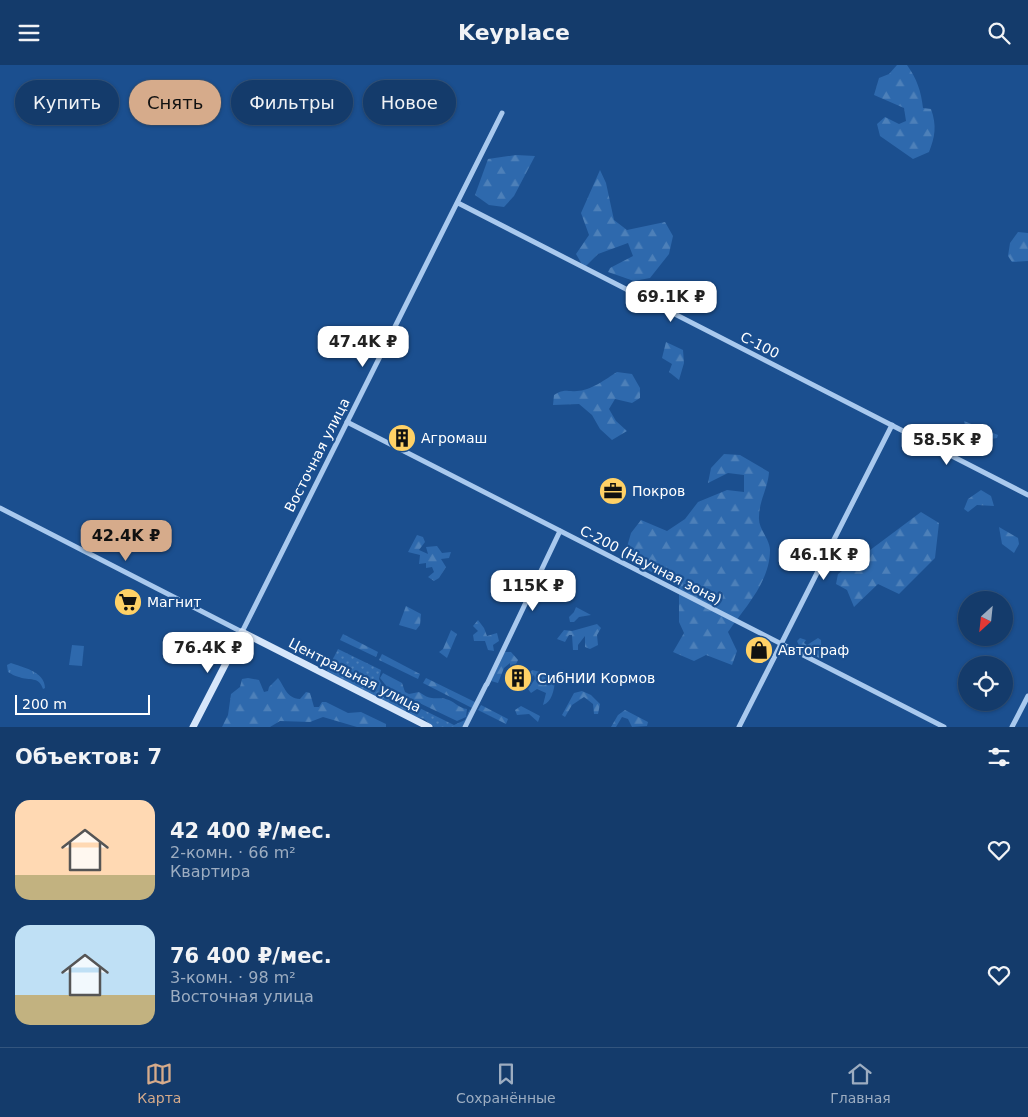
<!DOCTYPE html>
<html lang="ru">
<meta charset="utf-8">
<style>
:root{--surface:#143b6b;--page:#1d4271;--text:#f1f3f6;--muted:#9dadc1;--line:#33557e;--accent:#d6ab8b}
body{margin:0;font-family:"DejaVu Sans",sans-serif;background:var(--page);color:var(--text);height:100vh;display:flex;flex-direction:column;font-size:19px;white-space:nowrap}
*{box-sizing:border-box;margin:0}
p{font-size:16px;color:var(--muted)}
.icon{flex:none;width:28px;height:28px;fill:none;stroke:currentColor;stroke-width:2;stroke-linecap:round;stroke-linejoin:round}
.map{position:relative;height:662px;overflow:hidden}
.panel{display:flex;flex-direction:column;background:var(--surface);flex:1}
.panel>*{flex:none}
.hud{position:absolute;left:15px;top:15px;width:500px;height:45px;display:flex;gap:10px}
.needle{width:32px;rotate:207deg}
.tools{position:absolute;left:958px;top:526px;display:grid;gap:10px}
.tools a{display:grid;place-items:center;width:55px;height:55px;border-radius:50%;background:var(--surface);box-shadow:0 1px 4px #0004,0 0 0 1px var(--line);font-size:25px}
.scale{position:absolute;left:15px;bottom:12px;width:135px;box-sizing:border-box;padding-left:5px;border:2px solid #fff;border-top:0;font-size:14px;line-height:18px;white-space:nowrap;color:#fff;-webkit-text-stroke:4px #1b4f8f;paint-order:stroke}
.price{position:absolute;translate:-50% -42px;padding:0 11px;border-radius:10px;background:#fff;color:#222;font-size:16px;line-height:32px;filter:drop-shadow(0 1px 2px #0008)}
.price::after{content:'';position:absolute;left:50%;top:30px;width:15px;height:11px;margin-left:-8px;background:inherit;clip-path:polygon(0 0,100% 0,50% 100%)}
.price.selected{background:var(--accent);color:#111}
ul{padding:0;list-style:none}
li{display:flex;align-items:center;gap:15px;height:125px;padding:0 15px}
li span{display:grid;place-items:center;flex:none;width:140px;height:100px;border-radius:15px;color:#555}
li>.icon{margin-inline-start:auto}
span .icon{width:60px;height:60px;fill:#fffc;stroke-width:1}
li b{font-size:21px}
h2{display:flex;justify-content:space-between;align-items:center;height:60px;padding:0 15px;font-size:21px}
.pill{padding:0 18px;border-radius:22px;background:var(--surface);box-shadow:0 1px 4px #0004,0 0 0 1px var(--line);font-size:18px;line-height:45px}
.pill.selected{background:var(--accent);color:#111}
header{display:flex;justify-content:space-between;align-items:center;height:65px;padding:0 15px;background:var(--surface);font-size:22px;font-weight:700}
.tab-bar{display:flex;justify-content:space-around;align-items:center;height:70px;border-top:1px solid var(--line);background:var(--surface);font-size:14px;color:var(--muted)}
.tab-bar a{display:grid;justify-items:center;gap:2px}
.tab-bar .selected{color:var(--accent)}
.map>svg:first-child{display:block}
.grass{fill:url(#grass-dots)}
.forest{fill:url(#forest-firs)}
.park{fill:url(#park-tufts)}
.garden{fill:#2e69ad}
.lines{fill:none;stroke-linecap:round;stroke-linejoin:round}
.street{stroke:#a9c9ee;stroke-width:5}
.secondary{stroke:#d6e6fa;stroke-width:7}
.labels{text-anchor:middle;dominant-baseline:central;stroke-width:4.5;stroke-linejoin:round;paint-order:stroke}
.street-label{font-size:14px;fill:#fff;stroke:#1b4f8f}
.poi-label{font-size:14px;fill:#fff;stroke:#1b4f8f;text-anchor:start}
</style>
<header><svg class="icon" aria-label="menu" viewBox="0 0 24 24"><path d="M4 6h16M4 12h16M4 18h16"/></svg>Keyplace<svg class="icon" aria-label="search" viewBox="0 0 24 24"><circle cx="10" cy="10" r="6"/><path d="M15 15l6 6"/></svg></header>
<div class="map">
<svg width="1028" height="662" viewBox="0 0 1028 662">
<defs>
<pattern id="grass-dots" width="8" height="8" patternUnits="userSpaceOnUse" patternTransform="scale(1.25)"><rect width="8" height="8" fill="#2e69ad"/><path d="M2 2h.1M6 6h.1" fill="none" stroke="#4d80b9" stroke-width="1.8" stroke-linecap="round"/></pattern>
<pattern id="forest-firs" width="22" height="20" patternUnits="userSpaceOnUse" patternTransform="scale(1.25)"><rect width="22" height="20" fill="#2e69ad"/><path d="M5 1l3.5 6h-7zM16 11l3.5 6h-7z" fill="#4d80b9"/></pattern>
<pattern id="park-tufts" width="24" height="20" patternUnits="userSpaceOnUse" patternTransform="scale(1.25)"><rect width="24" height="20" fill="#2e69ad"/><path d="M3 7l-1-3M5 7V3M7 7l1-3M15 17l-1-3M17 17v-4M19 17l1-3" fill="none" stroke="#4d80b9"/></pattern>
</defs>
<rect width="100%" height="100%" fill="#1b4f8f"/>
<path class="grass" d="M338,584L381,605L379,614L385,626L454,660L465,655L470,644L471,647L462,662H434L424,654L410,650L327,606Z"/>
<g class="forest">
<path d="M897,0H907C917,14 921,26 923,43L931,44C937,61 935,72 929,87L913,94L880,71L877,59L885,52L899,59L906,56L904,43L874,30L879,13L889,9Z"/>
<path d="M516,90L535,91L514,131L504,142L489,140L475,130L488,94Z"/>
<path d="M600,105L606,118L614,155L627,165L665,157L673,171L669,189L650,213L634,216L608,207L610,203L633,191L628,178L598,189L584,203L576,189L589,170L581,148Z"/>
<path d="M1018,167L1028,168V196L1012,197L1008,191L1010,178Z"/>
<path d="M666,277L683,285L684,298L679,315L669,307L672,299L662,293Z"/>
<path d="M617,307L632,309L640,323V333L632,338L615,334L609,344L616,356L627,366L612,375L600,364L592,350L579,339L553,340L554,330C566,323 565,327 577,326C590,326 606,314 617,307Z"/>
<path d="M964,356L998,370L997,373L991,374L965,361Z"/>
<path d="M724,389L740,390L769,407C768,423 759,436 759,452C758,464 770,474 770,485C770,517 745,542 728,567L737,586L732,600L706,590L694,596L673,587L684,568L679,557V522L624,492L631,468L641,455L667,466L685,454L698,437L727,425L744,427V410L728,408L708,418L711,403Z"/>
<path d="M981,425L991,431L994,441L977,440L968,447L964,444L968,434Z"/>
<path d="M921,447L939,458L935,493L899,529L878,519L854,542L847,525L836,519L838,509Z"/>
<path d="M999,462L1018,473L1019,479L1014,488L1002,479Z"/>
<path d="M417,470L423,472L425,477L419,485L428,489L426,482L437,481L442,488L451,487L449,493L441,494L446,502L439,513L434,516L428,512L434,507L432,502L426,503V498L419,499L420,490L408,487Z"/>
<path d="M406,541L421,549L420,560L416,565L399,560Z"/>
<path d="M576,542L591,550L579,552L574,557H570L569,552L574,547Z"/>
<path d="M478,555L484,563L487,571L497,568L499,576L493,580L494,586L488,585L485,576H474L473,570L478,566L473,561Z"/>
<path d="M597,559L601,563L597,570L598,580L590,584L585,582V571L578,580V585H573L572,570H569L565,577L557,574L564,565L572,566Z"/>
<path d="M451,565L457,569L447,593L439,587L443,584Z"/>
<path d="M343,569L378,587L376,592L340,575Z"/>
<path d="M800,573L806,575L804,578L807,580L818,573L821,575V582L828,584L823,595L800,583L797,576Z"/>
<path d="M505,587H511L518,595L510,611V598L504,603L498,618L491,616Z"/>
<path d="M382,589L420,609L418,614L379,595Z"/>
<path d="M532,605L545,608L555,616C554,625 552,637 543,640L546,628L537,624L531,628L528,624L535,614L534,610L524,620Z"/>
<path d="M383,608L402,618L405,627L409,629L419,627C434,638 437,630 449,635C456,638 459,643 467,644L466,652L457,656L388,623L380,613Z"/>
<path d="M248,613L259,615L264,627L268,626L269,622L278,613C285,622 286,633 300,634L306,627L310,628L314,642H319L322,637H326L348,648L361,647L386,659V662H357L323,652L310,657L280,656L270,662H222L228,650L231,629L240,622L242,614Z"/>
<path d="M426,613L475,637L472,643L423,618Z"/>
<path d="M582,626L591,630L600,639L598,649H594L593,639L584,632L572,640L565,652L562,650L574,628Z"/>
<path d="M481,640L508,654L506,659L478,645Z"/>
<path d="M521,641L540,651L538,657L529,649L517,650L515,645Z"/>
<path d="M625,645L648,657L647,661L632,662L628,654L622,652L616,662H611L618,650Z"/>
</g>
<path class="park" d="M11,598C21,602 45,606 45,623L43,624C39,611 30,616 19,612C14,611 12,609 8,607L7,600Z"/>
<path class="garden" d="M72,580L84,581L82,601L69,600Z"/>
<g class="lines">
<g class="street">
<path d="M458,138L1028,430"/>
<path d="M347,357L944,662"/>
<path d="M0,443L242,567L502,48"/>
<path d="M487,619L560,466"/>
<path d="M465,662L486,620"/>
<path d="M739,662L892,360"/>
<path d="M1012,662L1028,631"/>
</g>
<path class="secondary" d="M193,662L242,567L429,662"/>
</g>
<defs>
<symbol id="building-disc" viewBox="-11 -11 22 22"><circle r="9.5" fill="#ffd166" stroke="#1b4f8f"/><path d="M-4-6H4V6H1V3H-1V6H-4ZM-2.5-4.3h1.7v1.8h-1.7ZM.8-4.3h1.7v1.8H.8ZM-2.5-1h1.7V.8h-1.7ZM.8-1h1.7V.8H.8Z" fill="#111"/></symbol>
<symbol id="office-disc" viewBox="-11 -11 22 22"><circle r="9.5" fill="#ffd166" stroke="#1b4f8f"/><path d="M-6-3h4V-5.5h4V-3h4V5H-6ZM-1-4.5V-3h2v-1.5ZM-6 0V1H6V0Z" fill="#111"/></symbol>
<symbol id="supermarket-disc" viewBox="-11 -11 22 22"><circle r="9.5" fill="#ffd166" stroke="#1b4f8f"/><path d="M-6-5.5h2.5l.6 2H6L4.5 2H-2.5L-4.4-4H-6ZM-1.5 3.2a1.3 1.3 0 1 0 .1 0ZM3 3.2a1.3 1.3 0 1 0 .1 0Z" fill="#111"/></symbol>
<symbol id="shop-disc" viewBox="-11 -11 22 22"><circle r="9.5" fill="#ffd166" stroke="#1b4f8f"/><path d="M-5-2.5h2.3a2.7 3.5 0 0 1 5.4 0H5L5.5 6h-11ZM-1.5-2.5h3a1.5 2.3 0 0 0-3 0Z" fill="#111"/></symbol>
</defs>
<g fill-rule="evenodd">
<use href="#building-disc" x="386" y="357" width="32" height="32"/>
<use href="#office-disc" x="597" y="410" width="32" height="32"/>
<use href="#supermarket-disc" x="112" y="521" width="32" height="32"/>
<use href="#shop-disc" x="743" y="569" width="32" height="32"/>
<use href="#building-disc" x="502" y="597" width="32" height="32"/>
</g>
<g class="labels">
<g class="street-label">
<text transform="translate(760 280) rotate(27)">С-100</text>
<text transform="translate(317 390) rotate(-63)">Восточная улица</text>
<text transform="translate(651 500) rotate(27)">С-200 (Научная зона)</text>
<text transform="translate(355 610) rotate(27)">Центральная улица</text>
</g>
<g class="poi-label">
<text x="421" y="373">Агромаш</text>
<text x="632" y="426">Покров</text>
<text x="147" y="537">Магнит</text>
<text x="778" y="585">Автограф</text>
<text x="537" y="613">СибНИИ Кормов</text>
</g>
</g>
</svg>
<div class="tools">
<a><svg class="needle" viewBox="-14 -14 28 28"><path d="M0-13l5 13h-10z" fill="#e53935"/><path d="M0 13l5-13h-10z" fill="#9dadc1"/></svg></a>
<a><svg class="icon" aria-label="locate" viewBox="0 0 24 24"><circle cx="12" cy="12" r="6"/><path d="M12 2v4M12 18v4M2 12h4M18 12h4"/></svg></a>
</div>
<div class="scale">200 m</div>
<b class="price" style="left:671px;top:258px">69.1K ₽</b>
<b class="price" style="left:363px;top:303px">47.4K ₽</b>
<b class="price" style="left:947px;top:401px">58.5K ₽</b>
<b class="price selected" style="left:126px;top:497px">42.4K ₽</b>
<b class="price" style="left:824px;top:516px">46.1K ₽</b>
<b class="price" style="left:533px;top:547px">115K ₽</b>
<b class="price" style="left:208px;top:609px">76.4K ₽</b>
<div class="hud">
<a class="pill">Купить</a>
<a class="pill selected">Снять</a>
<a class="pill">Фильтры</a>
<a class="pill">Новое</a>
</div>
</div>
<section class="panel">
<h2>Объектов: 7<svg class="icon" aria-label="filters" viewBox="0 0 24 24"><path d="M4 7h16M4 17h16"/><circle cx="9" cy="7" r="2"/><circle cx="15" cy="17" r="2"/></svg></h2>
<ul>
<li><span style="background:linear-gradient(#ffd9b3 75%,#c2b280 0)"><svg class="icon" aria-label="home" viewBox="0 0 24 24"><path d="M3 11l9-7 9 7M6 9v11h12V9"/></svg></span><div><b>42 400 ₽/мес.</b><p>2-комн. · 66 m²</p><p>Квартира</p></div><svg class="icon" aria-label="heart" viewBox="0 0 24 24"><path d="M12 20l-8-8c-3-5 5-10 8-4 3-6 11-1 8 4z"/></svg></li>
<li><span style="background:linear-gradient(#bfe0f5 70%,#c2b280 0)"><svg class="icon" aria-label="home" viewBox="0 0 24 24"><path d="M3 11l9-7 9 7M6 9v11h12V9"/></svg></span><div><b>76 400 ₽/мес.</b><p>3-комн. · 98 m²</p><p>Восточная улица</p></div><svg class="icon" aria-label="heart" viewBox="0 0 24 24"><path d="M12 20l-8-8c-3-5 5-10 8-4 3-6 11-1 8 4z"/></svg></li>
</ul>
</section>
<nav class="tab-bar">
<a class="selected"><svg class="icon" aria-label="map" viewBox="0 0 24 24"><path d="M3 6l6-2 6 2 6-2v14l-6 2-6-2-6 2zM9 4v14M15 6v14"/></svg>Карта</a>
<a><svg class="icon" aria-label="saved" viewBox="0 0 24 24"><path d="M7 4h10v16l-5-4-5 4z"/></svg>Сохранённые</a>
<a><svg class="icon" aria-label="home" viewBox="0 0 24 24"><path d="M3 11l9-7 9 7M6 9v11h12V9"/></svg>Главная</a>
</nav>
